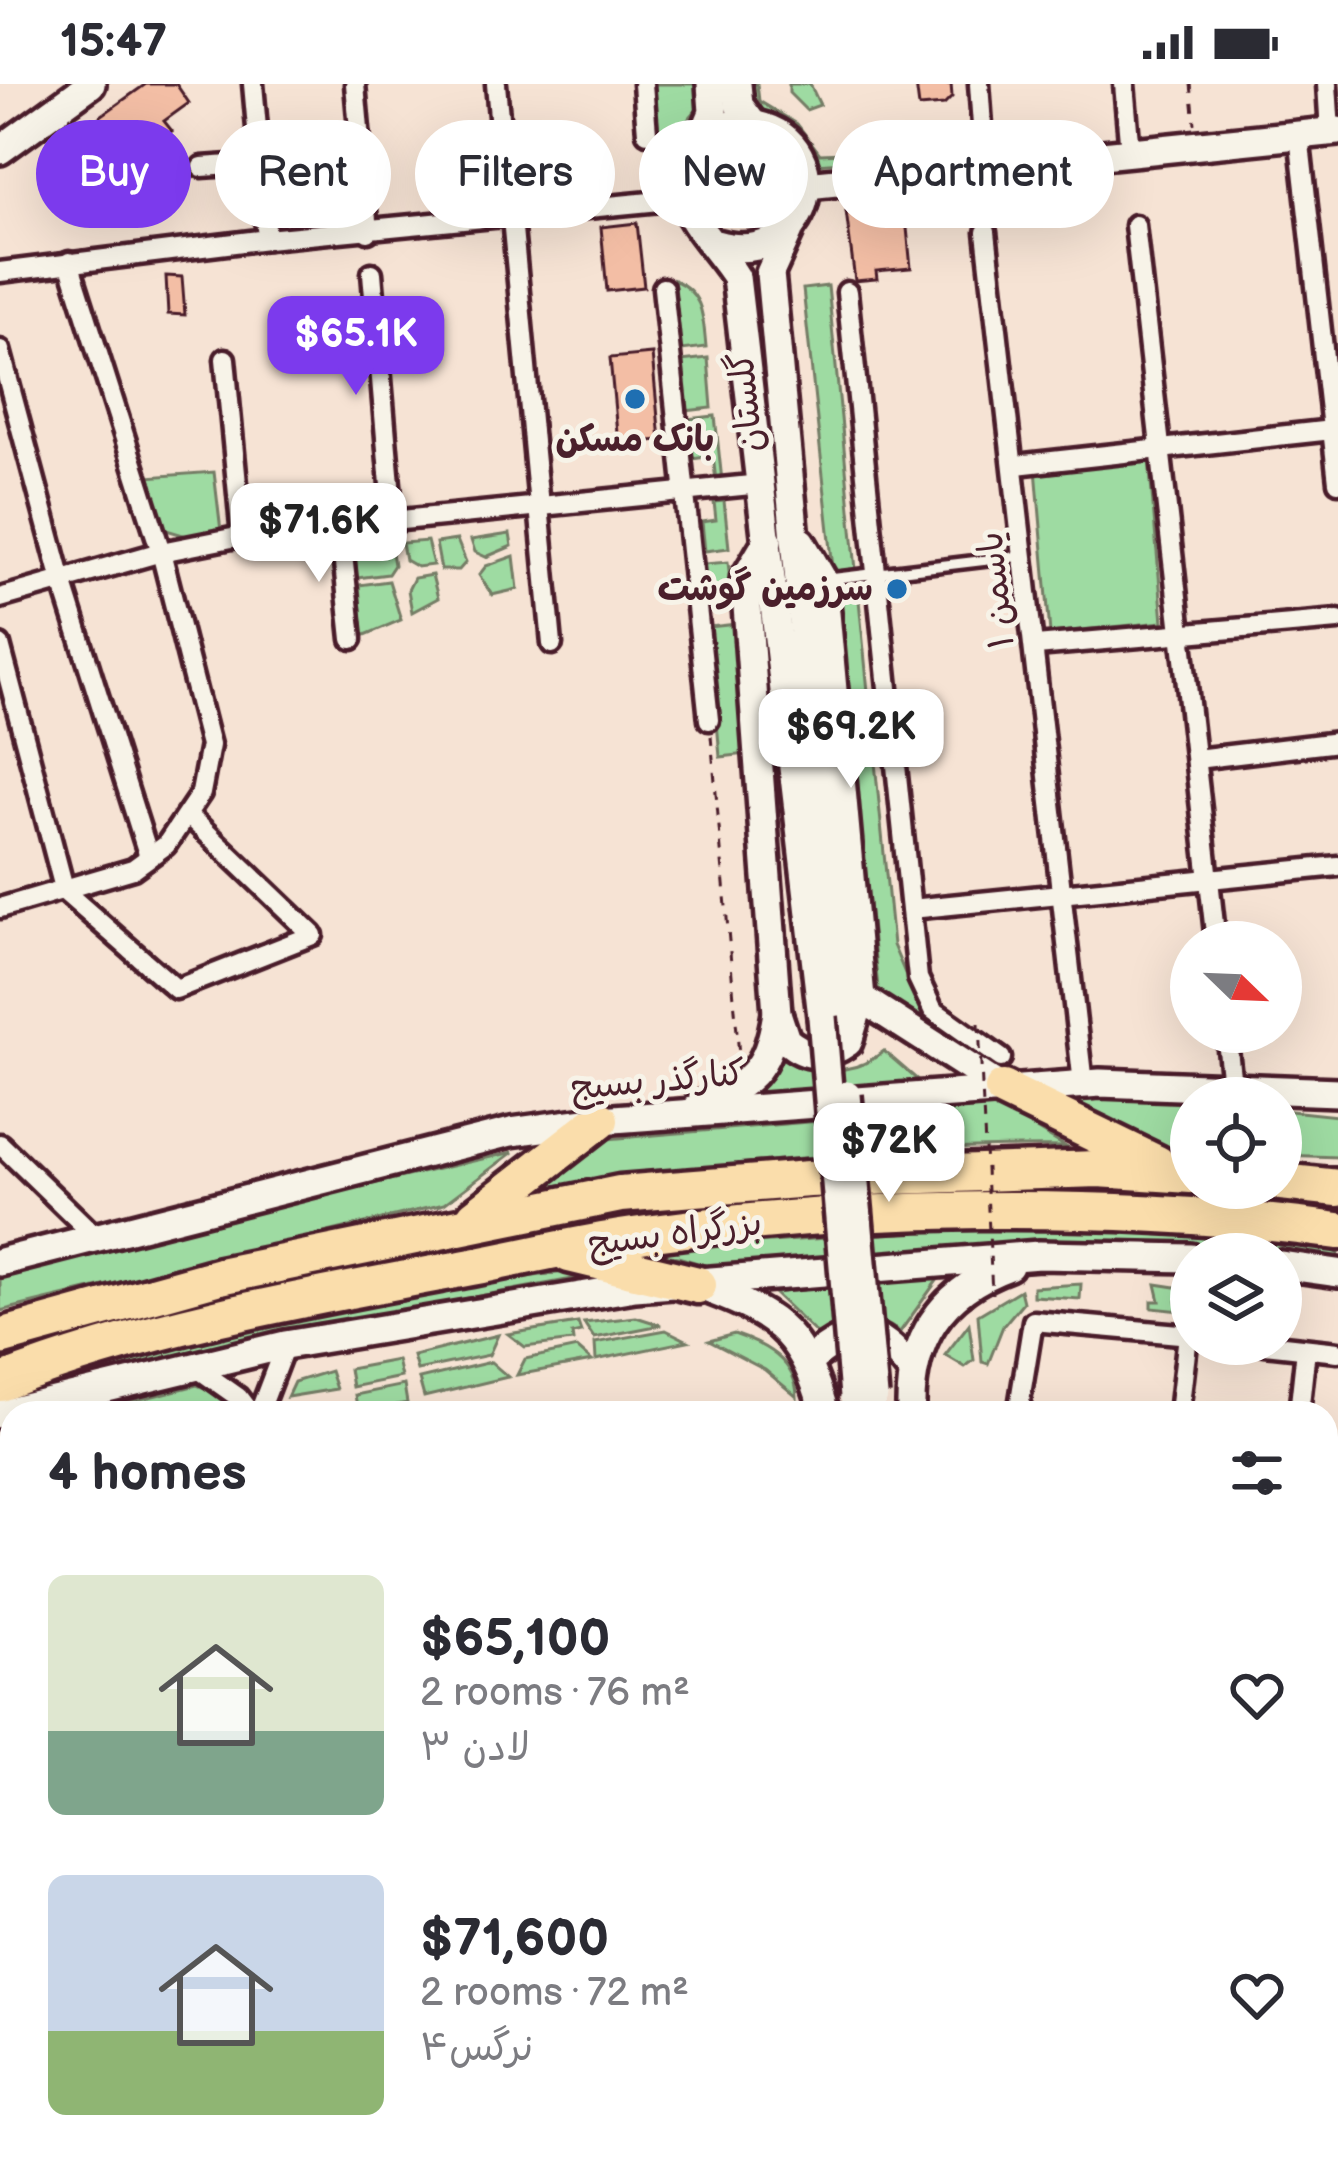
<!DOCTYPE html>
<meta charset="utf-8">
<style>
:root{--surface:#fff;--page:#f2f2f3;--text:#2b2b33;--muted:#7c7c81;--accent:#7c3aed}
body{margin:0;font-family:"Balsamiq Sans","Playpen Sans Arabic",sans-serif;background:var(--page);color:var(--text);height:100vh;display:flex;flex-direction:column;font-size:45px;white-space:nowrap}
*{box-sizing:border-box;margin:0}
p{font-size:39px;color:var(--muted)}
.icon{flex:none;width:66px;height:66px;fill:none;stroke:currentColor;stroke-width:2;stroke-linecap:round;stroke-linejoin:round}
.map{position:relative;flex:1;overflow:hidden}
.drawer{position:absolute;left:0px;top:1317px;width:1338px;height:768px;display:flex;flex-direction:column;background:var(--surface);border-radius:36px 36px 0 0;box-shadow:0 12px 48px #0002}
.drawer>*{flex:none}
.top-card{position:absolute;left:36px;top:36px;width:1266px;height:108px;display:flex;gap:24px}
.needle{width:78px;rotate:113deg}
.buttons{position:absolute;left:1170px;top:837px;display:grid;gap:24px}
.buttons a{display:grid;place-items:center;width:132px;height:132px;border-radius:50%;background:var(--surface);box-shadow:0 12px 48px #0002;font-size:60px}
.price{position:absolute;translate:-50% -102px;padding:0 27px;border-radius:24px;background:#fff;color:#222;font-size:39px;line-height:78px;filter:drop-shadow(0 3px 6px #0008)}
.price::after{content:'';position:absolute;left:50%;top:72px;width:36px;height:27px;margin-left:-18px;background:inherit;clip-path:polygon(0 0,100% 0,50% 100%)}
.price.active{background:var(--accent);color:#fff}
ul{padding:0;list-style:none}
li{display:flex;align-items:center;gap:36px;height:300px;padding:0 48px}
li span{display:grid;place-items:center;flex:none;width:336px;height:240px;border-radius:18px;color:#555}
li>.icon{margin-inline-start:auto}
span .icon{width:144px;height:144px;fill:#fffc;stroke-width:1}
li b{font-size:51px}
h2{display:flex;justify-content:space-between;align-items:center;height:144px;padding:0 48px;font-size:51px}
.pill{padding:0 42px;border-radius:54px;background:var(--surface);box-shadow:0 12px 48px #0002;font-size:42px;line-height:108px}
.pill.active{background:var(--accent);color:#fff}
.status{display:flex;justify-content:space-between;align-items:center;height:84px;padding:0 60px;background:var(--surface);direction:ltr}
.status svg{height:33px;fill:currentColor}
.map>svg:first-child{display:block}
.built{fill:#f5d8c6}
.green{fill:#9edba2;stroke:#747d66;stroke-width:3}
.building{fill:#f3bea5;stroke:#4a1f2b;stroke-width:3}
.lines{fill:none;stroke-linecap:round;stroke-linejoin:round}
.lane-casing{stroke:#4a1f2b;stroke-width:18}
.street-casing{stroke:#4a1f2b;stroke-width:27}
.secondary-casing{stroke:#4a1f2b;stroke-width:36}
.highway-casing{stroke:#4a1f2b;stroke-width:45}
.path{stroke:#4a1f2b;stroke-width:3;stroke-dasharray:9 9;stroke-linecap:butt}
.lane{stroke:#f7f3e8;stroke-width:9}
.street{stroke:#f7f3e8;stroke-width:18}
.secondary{stroke:#f7f3e8;stroke-width:27}
.highway{stroke:#faddab;stroke-width:36}
.secondary-bridge-casing{stroke:#4a1f2b;stroke-width:36;stroke-linecap:butt}
.path-bridge{stroke:#4a1f2b;stroke-width:3;stroke-dasharray:9 9;stroke-linecap:butt}
.secondary-bridge{stroke:#f7f3e8;stroke-width:27}
.poi-dot{fill:#1f6fb2;stroke:#f7f3e8;stroke-width:4.5}
.labels{text-anchor:middle;dominant-baseline:central;stroke-width:10;stroke-linejoin:round;paint-order:stroke}
.street-label{font-size:36px;fill:#4a1f2b;stroke:#f7f3e8}
.poi-label{font-size:36px;font-weight:bold;fill:#4a1f2b;stroke:#f7f3e8}
</style>
<div class="status"><b>15:47</b><svg viewBox="0 0 49 12"><path d="M0 12V9h3v3zM5 12V6h3v6zM10 12V3h3v9zM15 12V0h3v12zM26 1h20v11H26zM47 4h2v5h-2z"/></svg></div>
<div class="map">
<svg width="1338" height="2085" viewBox="0 0 1338 2085">
<rect width="100%" height="100%" fill="#f6e3d4"/>
<filter id="ink" filterUnits="userSpaceOnUse"><feTurbulence type="fractalNoise" baseFrequency=".00833" numOctaves="2"/><feDisplacementMap in="SourceGraphic" scale="24" xChannelSelector="R" yChannelSelector="G"/><feConvolveMatrix kernelMatrix="1 2 1 2 8 2 1 2 1" color-interpolation-filters="sRGB"/></filter>
<g filter="url(#ink)">
<path class="built" d="M12,1953V2073H286L287,2085H0V1954Z"/>
<g class="green">
<path d="M652,0H695L698,24L659,69Z"/>
<path d="M751,0H757L759,17L797,40L820,70L867,68L868,76L816,80L793,45L753,21Z"/>
<path d="M789,0H810L820,21L806,26L789,9Z"/>
<circle cx="747" cy="107" r="20"/>
<path d="M674,196C704,209 703,233 706,263L681,266Z"/>
<path d="M828,202L893,861L910,901L940,938L931,953L879,913L803,205Z"/>
<path d="M708,274L712,324L685,327L681,277Z"/>
<path d="M715,332L722,397H716L713,372L692,375L687,335Z"/>
<path d="M1149,375L1163,538L1050,549L1036,385Z"/>
<path d="M214,388L221,447L193,454L163,445L146,393Z"/>
<path d="M724,417L729,464L705,467L702,438L716,436L714,418Z"/>
<path d="M510,450L512,462L486,473L475,468L471,456Z"/>
<path d="M457,456L466,478L459,486H441L436,459Z"/>
<path d="M427,457L433,481L417,483L405,476L402,459Z"/>
<path d="M391,462L394,481L388,490L357,494L355,467Z"/>
<path d="M514,472L518,505L492,511L479,491L486,482Z"/>
<path d="M728,478L733,523L707,525L703,480Z"/>
<path d="M432,491L438,514L412,528L408,506L414,494Z"/>
<path d="M389,497L401,536L363,552L359,501Z"/>
<path d="M737,540L748,670L720,673L709,543Z"/>
<path d="M788,967L801,982C834,988 857,989 884,967L927,1004L748,1016Z"/>
<path d="M1039,1013L1191,1018V1068L1151,1067Z"/>
<path d="M998,1022L1066,1063C884,1061 704,1082 523,1106L595,1056Z"/>
<path d="M1281,1026L1338,1032V1073L1281,1071Z"/>
<path d="M513,1068L444,1120L0,1227V1193L178,1144Z"/>
<path d="M1112,1102L1307,1116L1338,1120V1131L767,1121L559,1146L56,1252C223,1212 390,1163 560,1136C742,1106 927,1107 1112,1102Z"/>
<path d="M997,1142L1147,1147L1338,1164V1179L1105,1159L734,1190L678,1173L631,1168Z"/>
<path d="M573,1187L583,1193L311,1243L30,1309C202,1248 391,1209 573,1187Z"/>
<path d="M941,1191L900,1248C870,1227 847,1229 819,1252L774,1209Z"/>
<path d="M1081,1200L1080,1215L1033,1212V1203Z"/>
<path d="M1156,1200L1182,1204L1176,1219L1181,1227L1152,1224V1217H1160Z"/>
<path d="M1020,1206L1023,1218L1003,1242L988,1280L982,1278L978,1231Z"/>
<path d="M636,1233L661,1241L594,1254L584,1239Z"/>
<path d="M578,1239L581,1248L572,1250L573,1257L525,1263L508,1250Z"/>
<path d="M969,1240L974,1276L965,1283L945,1271Z"/>
<path d="M666,1246L688,1257L596,1276L595,1259Z"/>
<path d="M734,1250C764,1260 797,1277 797,1313L765,1286L709,1257Z"/>
<path d="M498,1251L489,1271L417,1286L413,1272Z"/>
<path d="M577,1264L592,1277L517,1291L525,1275Z"/>
<path d="M397,1276L401,1293L352,1303L349,1285Z"/>
<path d="M491,1278L508,1293L424,1313L419,1295Z"/>
<path d="M330,1287L336,1305L287,1313L294,1298Z"/>
<path d="M197,1301L221,1310L233,1329H85Z"/>
<path d="M404,1301L407,1319L358,1329L355,1311Z"/>
<path d="M85,2073H258L259,2085H87Z"/>
</g>
<g class="building">
<path d="M146,0H176L189,19L164,37L172,47L128,78L119,66L93,84L71,53Z"/>
<path d="M916,0H951L952,13L944,21L919,23Z"/>
<path d="M904,114L911,184L876,187L877,195L855,197L846,127Z"/>
<path d="M637,139L644,203L607,207L601,143Z"/>
<path d="M166,192L182,193L185,231L168,230Z"/>
<path d="M652,270L660,356L618,360L610,274Z"/>
</g>
<g class="lines">
<defs>
<g id="lane">
<path d="M829,495L1021,472"/>
<path d="M0,1988L12,1987"/>
<path d="M66,2073L67,2085"/>
<path d="M268,2073L269,2085"/>
</g>
<g id="street">
<path d="M253,0L267,155"/>
<path d="M355,0L368,148"/>
<path d="M496,0L503,76"/>
<path d="M643,0L647,49"/>
<path d="M979,0L985,83"/>
<path d="M1124,0L1130,68"/>
<path d="M1327,0L1330,48"/>
<path d="M1299,51L1338,398"/>
<path d="M202,83L361,72"/>
<path d="M512,134L552,560"/>
<path d="M1135,141L1216,858"/>
<path d="M986,148L1083,1000"/>
<path d="M0,188L267,155L681,115"/>
<path d="M372,189L393,436"/>
<path d="M663,204L709,636"/>
<path d="M847,208L918,894L933,926L1001,974"/>
<path d="M0,266L62,497L149,773"/>
<path d="M225,275L242,452"/>
<path d="M1016,381L1332,346"/>
<path d="M340,442L352,555"/>
<path d="M0,514L161,468L242,452L761,400"/>
<path d="M0,561L65,808L176,905L313,851L189,732"/>
<path d="M1036,562L1338,536"/>
<path d="M1196,675L1338,658"/>
<path d="M0,824L133,785L166,761L201,709L210,661L161,468L69,178"/>
<path d="M911,825L1338,782"/>
<path d="M1226,948L1232,1001"/>
<path d="M0,1060L96,1153"/>
<path d="M1265,1260L1338,1268"/>
<path d="M194,1282L238,1313L250,1329"/>
<path d="M259,1329L285,1261"/>
<path d="M1018,1329L1033,1237L1191,1251"/>
<path d="M1179,1329L1188,1251"/>
<path d="M1299,1329L1306,1265"/>
<path d="M0,1404L12,1402"/>
<path d="M1326,1548L1338,1549"/>
<path d="M0,1743L12,1740"/>
<path d="M1326,1810L1338,1811"/>
<path d="M315,2073L316,2085"/>
</g>
<g id="secondary">
<path d="M737,0L739,21L753,40"/>
<path d="M702,55L713,28L711,0"/>
<path d="M0,66L91,0"/>
<path d="M807,101L1338,47"/>
<path d="M789,147L770,189L840,933"/>
<path d="M716,160C811,187 841,60 756,41C739,37 719,42 704,53C644,101 711,152 736,193L822,933"/>
<path d="M801,458L823,496L861,914L1003,1005"/>
<path d="M777,929L786,956C806,974 826,974 848,958L861,914"/>
<path d="M698,1023C751,998 767,990 777,929L745,495L768,456"/>
<path d="M0,1178L511,1048L600,1036L1100,999L1338,1008"/>
<path d="M1281,1181L1338,1189"/>
<path d="M708,1205C783,1233 802,1252 825,1329"/>
<path d="M809,1277C854,1240 876,1240 912,1287"/>
<path d="M911,1329C909,1256 940,1207 1009,1182"/>
<path d="M0,1330L285,1261L635,1203L1039,1171L1191,1174"/>
<path d="M913,2073V2085"/>
<path d="M947,2073L948,2085"/>
<path d="M1257,2073L1338,2081"/>
</g>
<g id="highway">
<path d="M1003,1005L1157,1080"/>
<path d="M1281,1098L1338,1104"/>
<path d="M475,1133L600,1036"/>
<path d="M569,1170L698,1201"/>
<path d="M0,1253L220,1192L620,1110L809,1095L1098,1085L1191,1091"/>
<path d="M0,1299C144,1243 299,1215 450,1187C507,1177 563,1163 620,1154C843,1120 1115,1116 1338,1147"/>
</g>
</defs>
<use href="#lane" class="lane-casing"/>
<use href="#street" class="street-casing"/>
<use href="#secondary" class="secondary-casing"/>
<use href="#highway" class="highway-casing"/>
<g class="path">
<path d="M1191,0L1195,40"/>
<path d="M506,94L509,114"/>
<path d="M986,108V128"/>
<path d="M711,652L739,971"/>
</g>
<use href="#lane" class="lane"/>
<use href="#street" class="street"/>
<use href="#secondary" class="secondary"/>
<use href="#highway" class="highway"/>
<defs>
<g id="secondary-bridge">
<path d="M822,933L854,1312"/>
<path d="M847,1011L874,1312"/>
</g>
</defs>
<use href="#secondary-bridge" class="secondary-bridge-casing"/>
<path class="path-bridge" d="M979,939L992,1210"/>
<use href="#secondary-bridge" class="secondary-bridge"/>
</g>
</g>
<g class="poi-dot">
<circle cx="635" cy="315" r="12"/>
<circle cx="897" cy="505" r="12"/>
</g>
<g class="labels">
<g class="street-label">
<text transform="translate(747 318) rotate(-96)">گلستان</text>
<text transform="translate(997 506) rotate(-96)">یاسمن ۱</text>
<text transform="translate(658 997) rotate(-5)">کنارگذر بسیج</text>
<text transform="translate(675 1150) rotate(-7)">بزرگراه بسیج</text>
</g>
<g class="poi-label">
<text x="635" y="356">بانک مسکن</text>
<text x="873" y="505" text-anchor="end">سرزمین گوشت</text>
</g>
</g>
</svg>
<div class="buttons">
<a><svg class="needle" viewBox="-14 -14 28 28"><path d="M0-13l5 13h-10z" fill="#e53935"/><path d="M0 13l5-13h-10z" fill="#7c7c81"/></svg></a>
<a><svg class="icon" aria-label="locate" viewBox="0 0 24 24"><circle cx="12" cy="12" r="6"/><path d="M12 2v4M12 18v4M2 12h4M18 12h4"/></svg></a>
<a><svg class="icon" aria-label="layers" viewBox="0 0 24 24"><path d="M12 4l9 5-9 5-9-5zM3 14l9 5 9-5"/></svg></a>
</div>
<b class="price active" style="left:356px;top:314px">$65.1K</b>
<b class="price" style="left:319px;top:501px">$71.6K</b>
<b class="price" style="left:851px;top:707px">$69.2K</b>
<b class="price" style="left:889px;top:1121px">$72K</b>
<div class="top-card">
<a class="pill active">Buy</a>
<a class="pill">Rent</a>
<a class="pill">Filters</a>
<a class="pill">New</a>
<a class="pill">Apartment</a>
</div>
<section class="drawer">
<h2>4 homes<svg class="icon" aria-label="filters" viewBox="0 0 24 24"><path d="M4 7h16M4 17h16"/><circle cx="9" cy="7" r="2"/><circle cx="15" cy="17" r="2"/></svg></h2>
<ul>
<li><span style="background:linear-gradient(#dfe7d0 65%,#7fa58c 0)"><svg class="icon" aria-label="home" viewBox="0 0 24 24"><path d="M3 11l9-7 9 7M6 9v11h12V9"/></svg></span><div><b>$65,100</b><p>2 rooms · 76 m²</p><p>لادن ۳</p></div><svg class="icon" aria-label="heart" viewBox="0 0 24 24"><path d="M12 20l-8-8c-3-5 5-10 8-4 3-6 11-1 8 4z"/></svg></li>
<li><span style="background:linear-gradient(#c9d6e8 65%,#8fb573 0)"><svg class="icon" aria-label="home" viewBox="0 0 24 24"><path d="M3 11l9-7 9 7M6 9v11h12V9"/></svg></span><div><b>$71,600</b><p>2 rooms · 72 m²</p><p>نرگس۴</p></div><svg class="icon" aria-label="heart" viewBox="0 0 24 24"><path d="M12 20l-8-8c-3-5 5-10 8-4 3-6 11-1 8 4z"/></svg></li>
</ul>
</section>
</div>
